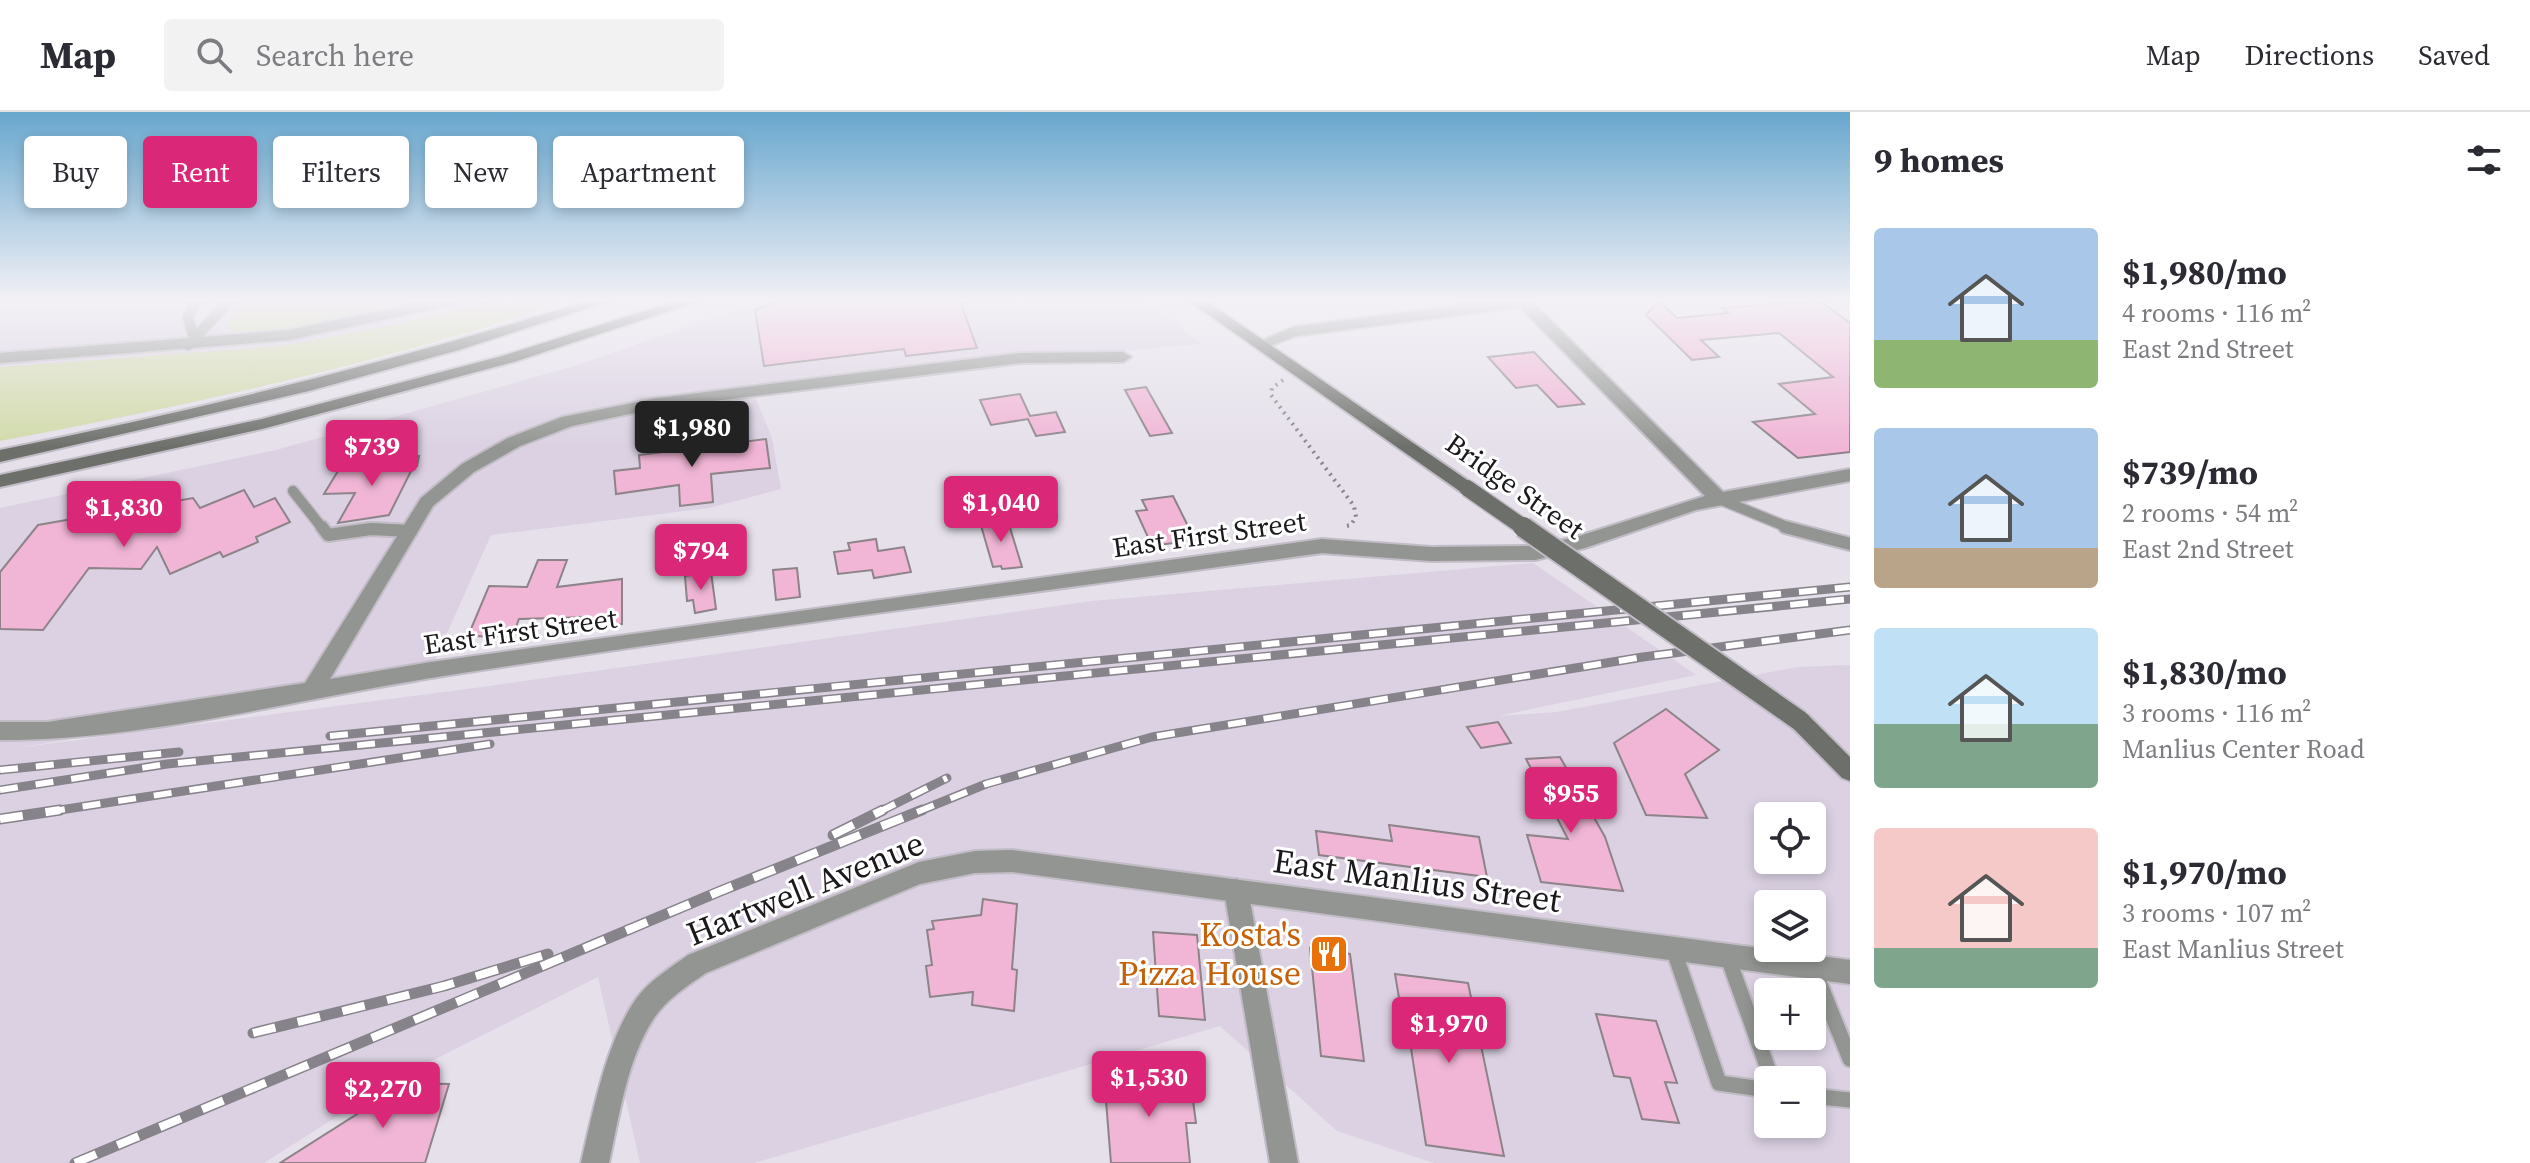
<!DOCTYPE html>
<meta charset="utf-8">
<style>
:root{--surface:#fff;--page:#f2f2f3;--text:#2b2b33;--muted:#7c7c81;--line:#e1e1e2;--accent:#db2777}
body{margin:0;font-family:"Source Serif 4",serif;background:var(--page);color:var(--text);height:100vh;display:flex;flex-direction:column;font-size:30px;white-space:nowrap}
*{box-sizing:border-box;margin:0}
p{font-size:26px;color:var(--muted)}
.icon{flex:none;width:44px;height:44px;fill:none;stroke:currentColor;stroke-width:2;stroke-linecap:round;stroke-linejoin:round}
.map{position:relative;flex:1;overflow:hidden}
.panel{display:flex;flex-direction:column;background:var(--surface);width:680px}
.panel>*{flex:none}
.hud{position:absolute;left:24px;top:24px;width:760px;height:72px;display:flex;gap:16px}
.tools{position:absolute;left:1754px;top:690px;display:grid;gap:16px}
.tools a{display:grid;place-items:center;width:72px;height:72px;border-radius:8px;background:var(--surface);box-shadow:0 4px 12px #0003;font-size:40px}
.price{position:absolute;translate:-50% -68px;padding:0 18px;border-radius:8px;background:var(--accent);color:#fff;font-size:26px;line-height:52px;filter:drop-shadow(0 2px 4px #0008)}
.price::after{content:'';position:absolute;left:50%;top:48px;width:24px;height:18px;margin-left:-12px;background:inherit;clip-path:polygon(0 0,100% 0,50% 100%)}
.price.active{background:#222;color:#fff}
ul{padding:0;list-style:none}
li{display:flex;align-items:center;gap:24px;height:200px;padding:0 24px}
li span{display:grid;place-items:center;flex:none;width:224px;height:160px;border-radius:8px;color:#555}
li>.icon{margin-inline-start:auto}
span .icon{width:96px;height:96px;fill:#fffc;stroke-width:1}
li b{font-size:34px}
h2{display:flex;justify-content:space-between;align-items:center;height:96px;padding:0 24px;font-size:34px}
.tag{padding:0 28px;border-radius:8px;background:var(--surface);box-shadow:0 4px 12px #0003;font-size:28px;line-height:72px}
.tag.active{background:var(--accent);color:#fff}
header{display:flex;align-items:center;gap:48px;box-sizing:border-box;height:112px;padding:0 40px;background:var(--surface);border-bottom:2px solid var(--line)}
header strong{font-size:38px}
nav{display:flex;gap:44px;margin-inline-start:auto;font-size:28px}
.search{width:560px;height:72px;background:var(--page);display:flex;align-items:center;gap:20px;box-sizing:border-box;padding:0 28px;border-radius:8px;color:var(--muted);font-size:30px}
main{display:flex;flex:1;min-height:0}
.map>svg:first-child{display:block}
.built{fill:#dbd1e2;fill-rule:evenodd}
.green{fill:#d1daa9}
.building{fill:#f1b6d6;stroke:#8d8388;stroke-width:2}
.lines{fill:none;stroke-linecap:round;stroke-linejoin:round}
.service-far2-casing{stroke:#c1bcc5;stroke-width:13}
.service-far1-casing{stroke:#c1bcc5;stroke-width:16}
.service-casing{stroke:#c1bcc5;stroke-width:19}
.minor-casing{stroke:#c1bcc5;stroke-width:4}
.tertiary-casing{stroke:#c1bcc5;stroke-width:4}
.secondary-casing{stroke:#c1bcc5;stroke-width:4}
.path{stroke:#87848a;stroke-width:4;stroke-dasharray:2 5;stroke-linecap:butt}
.service-far2{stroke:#929591;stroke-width:10}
.service-far1{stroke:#929591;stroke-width:12}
.service{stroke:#929591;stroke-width:15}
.minor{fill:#929591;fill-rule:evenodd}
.tertiary{fill:#929591;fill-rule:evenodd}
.secondary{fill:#6c6f6a;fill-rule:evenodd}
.rail-far1-casing{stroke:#87838a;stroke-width:9}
.rail-casing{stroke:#87838a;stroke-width:11}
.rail-far1{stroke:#fff;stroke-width:6;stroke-dasharray:18;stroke-linecap:butt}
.rail{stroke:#fff;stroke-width:8;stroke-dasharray:23;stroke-linecap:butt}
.secondary-bridge-far1-casing{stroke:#c1bcc5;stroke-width:19;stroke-linecap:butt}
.secondary-bridge-casing{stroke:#c1bcc5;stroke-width:24;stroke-linecap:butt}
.secondary-bridge-far1{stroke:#6c6f6a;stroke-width:16}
.secondary-bridge{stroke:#6c6f6a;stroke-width:20}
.labels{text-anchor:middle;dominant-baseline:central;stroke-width:6;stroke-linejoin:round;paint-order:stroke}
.street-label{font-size:28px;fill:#1b191c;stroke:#fff}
.near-street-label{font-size:34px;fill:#1b191c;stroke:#fff}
.near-food-label{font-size:34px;fill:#c56008;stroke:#fff;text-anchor:end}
</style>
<header>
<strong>Map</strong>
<div class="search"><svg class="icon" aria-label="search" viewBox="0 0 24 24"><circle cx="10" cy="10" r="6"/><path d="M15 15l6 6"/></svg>Search here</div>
<nav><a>Map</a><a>Directions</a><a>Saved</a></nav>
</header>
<main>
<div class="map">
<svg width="1850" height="1051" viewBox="0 0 1850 1051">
<rect width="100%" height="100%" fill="#e5e0ea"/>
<g class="built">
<path d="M0,189H511L357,231L0,263Z"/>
<path d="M761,189H1148L1201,232L750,272L772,326L781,377L709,396L491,423L435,548L418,571L16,636L482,575L1092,489L1533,451L1696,563L1498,604L1557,600L1798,555L1850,553V1051H1434L1337,1019L1220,914L754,1051H640L598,865L396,967L264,1051H0V396L276,338L578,253ZM1768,704H1812V748H1768ZM1768,792H1812V836H1768ZM1768,880H1812V924H1768ZM1768,968H1812V1012H1768Z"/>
</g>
<g class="green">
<path d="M239,189H432L354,206L244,223L230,218L227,213Z"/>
<path d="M492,189H570C384,250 192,293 0,329V255L282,234L384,215Z"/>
</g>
<g class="building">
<path d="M779,189H960L977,236L906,244L904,237L764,254L755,198Z"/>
<path d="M1659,189L1677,206L1728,201L1722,196L1820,189L1850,211V340L1798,346L1753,310L1815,302L1779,272L1833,265L1779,221L1701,228L1719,245L1692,248L1646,203Z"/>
<path d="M1534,240L1584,292L1558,295L1537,273L1516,276L1488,245Z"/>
<path d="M1146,275L1172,321L1150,324L1125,278Z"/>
<path d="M1020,282L1030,304L1056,300L1065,320L1036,324L1028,307L991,313L980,288Z"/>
<path d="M766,327L770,356L711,362L713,390L680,394L679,373L616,382L614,359L640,356L639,343Z"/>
<path d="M419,344L417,354L413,355L389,403L338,411L355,381L324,382L338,359Z"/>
<path d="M1042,366L1057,404L1028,409L1014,370Z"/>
<path d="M244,378L254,395L275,386L290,410L256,425L258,430L223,445L220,440L170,462L157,435L141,457L89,456L43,518L0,517V460L38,413L193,386L200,396Z"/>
<path d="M1173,384L1195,428L1152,434L1136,399L1147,398L1142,388Z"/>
<path d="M1007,406L1022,455L1002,457L1001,454L993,455L980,410Z"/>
<path d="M876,427L878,439L904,435L911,460L874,466L872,458L838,462L834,440L850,438L848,431Z"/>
<path d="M538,448H567L557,475L622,467V512L591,516V505L519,507L512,525L468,524L489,474L527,475Z"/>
<path d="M797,456L800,485L776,488L773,458Z"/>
<path d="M711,460L716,497L695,501L693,488L687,489L685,464Z"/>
<path d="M1666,597L1719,638L1685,662L1707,706L1646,703L1614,631Z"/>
<path d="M1498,610L1511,631L1481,636L1467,615Z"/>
<path d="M1560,645L1605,725L1623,779L1541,770L1527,723L1568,727L1526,647Z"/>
<path d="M1389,713L1479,725L1487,765L1319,743L1316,719L1392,729Z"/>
<path d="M983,787L1017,792L1012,857L1017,858L1014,899L972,893L973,880L930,885L926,854L932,853L927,818L934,817L932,809L981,803Z"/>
<path d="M1153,820L1197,823L1205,908L1159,904Z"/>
<path d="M1310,836L1350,842L1364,949L1321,944Z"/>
<path d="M1395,862L1468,871L1504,1044L1426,1033L1408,917L1404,916Z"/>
<path d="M1596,902L1656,909L1677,971L1665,970L1679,1011L1642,1007L1630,966L1614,964Z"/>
<path d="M1104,964L1190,966L1196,1011H1186L1190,1051H1111Z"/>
<path d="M406,971L449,972L425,1051H280Z"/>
</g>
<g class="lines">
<defs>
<g id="service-far2">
<path d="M193,223L188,205L197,189"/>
<path d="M188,233L229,189"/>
<path d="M293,379L323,417"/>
<path d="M1719,387L1792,417"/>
</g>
<g id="service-far1">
<path d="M322,415L328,423L371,417L411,419"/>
<path d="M1785,415L1850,432"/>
</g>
<g id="service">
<path d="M1673,836L1719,971L1768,978"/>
<path d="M1727,843L1772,968"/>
<path d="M1813,855L1850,947"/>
<path d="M1812,984L1850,988"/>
</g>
<g id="minor">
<path d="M428,189H457L450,193L289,228L0,251V241L289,218Z"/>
<path d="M1494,189H1536L1534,192L1723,380L1850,357V369L1696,398L1585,436L1535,448L1431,449L1322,441C1025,482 727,519 431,566C289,589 145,628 0,628V610H47L305,571L421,386L462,352L508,326L562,305L658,286L1021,241L1123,240L1131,245L1123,250L1021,251L658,296L572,314L520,334L474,360L433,394L330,567L431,550L1322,427L1431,435L1535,434L1576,425L1705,384L1520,195L1296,224L1260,238L1252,233L1293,215Z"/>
<path d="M1236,767L1244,770L1248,778L1298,1051H1270L1224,778L1228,770Z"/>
</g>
<path id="tertiary" d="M1012,738L1850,848V872L1012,760L975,761L920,772L706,861C687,874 667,887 654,906C627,947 619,1005 609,1051H581C593,1000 606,930 636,887C649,869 670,856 688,843L919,750L975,739Z"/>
<g id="secondary">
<path d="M587,189H610L459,238L309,279L0,350V338C198,298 394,250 587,189Z"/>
<path d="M676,189H699L514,250L262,317L0,375V363L262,307L502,244Z"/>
<path d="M1189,189H1206L1473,372L1476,376L1473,380H1461Z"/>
<path d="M1800,600L1808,603L1850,645V669L1842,666L1792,615L1789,609L1792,603Z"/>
</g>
</defs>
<use href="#service-far2" class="service-far2-casing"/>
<use href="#service-far1" class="service-far1-casing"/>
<use href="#service" class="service-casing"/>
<use href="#minor" class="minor-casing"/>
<use href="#tertiary" class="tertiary-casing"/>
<use href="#secondary" class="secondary-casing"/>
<path class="path" d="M1283,268L1272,276L1271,283L1354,394L1356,405L1351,413L1346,414"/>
<use href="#service-far2" class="service-far2"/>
<use href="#service-far1" class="service-far1"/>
<use href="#service" class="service"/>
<use href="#minor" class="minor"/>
<use href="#tertiary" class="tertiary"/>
<use href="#secondary" class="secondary"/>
<defs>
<g id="rail-far1">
<path d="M330,624L1850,475"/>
<path d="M0,658L179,640"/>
<path d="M0,678L167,652L1850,487"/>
<path d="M47,700L490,632"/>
<path d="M879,700L947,666"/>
<path d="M917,700L986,672L1152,625L1643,545L1850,518"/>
</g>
<g id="rail">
<path d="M0,707L60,698"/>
<path d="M833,723L883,698"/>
<path d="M253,921L444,874L548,842"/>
<path d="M75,1051L718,780L922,698"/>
</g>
</defs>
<use href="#rail-far1" class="rail-far1-casing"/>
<use href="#rail" class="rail-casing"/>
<use href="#rail-far1" class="rail-far1"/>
<use href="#rail" class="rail"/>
<defs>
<path id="secondary-bridge-far1" d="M1467,376L1526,417"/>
<path id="secondary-bridge" d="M1523,415L1800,609"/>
</defs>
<use href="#secondary-bridge-far1" class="secondary-bridge-far1-casing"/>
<use href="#secondary-bridge" class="secondary-bridge-casing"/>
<use href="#secondary-bridge-far1" class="secondary-bridge-far1"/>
<use href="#secondary-bridge" class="secondary-bridge"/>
</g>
<linearGradient id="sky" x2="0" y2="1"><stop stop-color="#68a7ce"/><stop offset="0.56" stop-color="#f3f1f6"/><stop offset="1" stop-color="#f3f1f6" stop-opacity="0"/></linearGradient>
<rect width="1850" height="336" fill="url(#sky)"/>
<defs>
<symbol id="restaurant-square" viewBox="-11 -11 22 22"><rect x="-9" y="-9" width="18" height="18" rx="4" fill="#e8710a" stroke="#fff"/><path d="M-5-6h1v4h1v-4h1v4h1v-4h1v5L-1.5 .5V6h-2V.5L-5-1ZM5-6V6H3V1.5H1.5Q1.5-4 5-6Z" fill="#fff"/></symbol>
</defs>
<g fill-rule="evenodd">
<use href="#restaurant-square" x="1307" y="820" width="44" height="44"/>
</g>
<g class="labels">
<g class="street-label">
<text transform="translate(1515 374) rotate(35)">Bridge Street</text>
<text transform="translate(1209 422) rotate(-8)">East First Street</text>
<text transform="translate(520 519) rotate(-8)">East First Street</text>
</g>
<g class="near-street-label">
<text transform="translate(1417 768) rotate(8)">East Manlius Street</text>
<text transform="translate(805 776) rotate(-22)">Hartwell Avenue</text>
</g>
<g class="near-food-label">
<text x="1301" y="822">Kosta's<tspan x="1301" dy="39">Pizza House</tspan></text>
</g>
</g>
</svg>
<div class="tools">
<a><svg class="icon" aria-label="locate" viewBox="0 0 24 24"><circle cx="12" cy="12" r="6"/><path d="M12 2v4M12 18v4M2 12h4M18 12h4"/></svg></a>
<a><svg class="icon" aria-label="layers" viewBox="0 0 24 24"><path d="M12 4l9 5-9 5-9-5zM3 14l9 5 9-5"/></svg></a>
<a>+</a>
<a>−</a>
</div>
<b class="price active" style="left:692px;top:357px">$1,980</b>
<b class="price" style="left:372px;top:376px">$739</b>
<b class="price" style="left:1001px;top:432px">$1,040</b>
<b class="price" style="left:124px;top:437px">$1,830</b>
<b class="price" style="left:701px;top:480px">$794</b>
<b class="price" style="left:1571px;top:723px">$955</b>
<b class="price" style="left:1449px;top:953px">$1,970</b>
<b class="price" style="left:1149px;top:1007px">$1,530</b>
<b class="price" style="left:383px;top:1018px">$2,270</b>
<div class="hud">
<a class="tag">Buy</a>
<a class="tag active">Rent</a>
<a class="tag">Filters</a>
<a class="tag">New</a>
<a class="tag">Apartment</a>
</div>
</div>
<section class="panel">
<h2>9 homes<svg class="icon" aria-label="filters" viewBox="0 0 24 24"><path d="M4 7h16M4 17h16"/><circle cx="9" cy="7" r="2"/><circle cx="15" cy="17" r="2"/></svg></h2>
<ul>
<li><span style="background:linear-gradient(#a9c7e8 70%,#8fb573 0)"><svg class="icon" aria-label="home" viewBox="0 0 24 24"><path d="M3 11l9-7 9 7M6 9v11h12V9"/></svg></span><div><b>$1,980/mo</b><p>4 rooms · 116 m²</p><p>East 2nd Street</p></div></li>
<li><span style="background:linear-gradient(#a9c7e8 75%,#b9a48a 0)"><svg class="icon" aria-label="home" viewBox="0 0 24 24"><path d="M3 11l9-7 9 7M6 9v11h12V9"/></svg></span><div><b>$739/mo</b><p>2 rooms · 54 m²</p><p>East 2nd Street</p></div></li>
<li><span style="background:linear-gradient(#bfe0f5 60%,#7fa58c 0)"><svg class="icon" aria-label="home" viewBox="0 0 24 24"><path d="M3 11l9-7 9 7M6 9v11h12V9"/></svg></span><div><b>$1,830/mo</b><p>3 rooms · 116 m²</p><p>Manlius Center Road</p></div></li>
<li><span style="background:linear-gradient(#f6c9c9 75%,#7fa58c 0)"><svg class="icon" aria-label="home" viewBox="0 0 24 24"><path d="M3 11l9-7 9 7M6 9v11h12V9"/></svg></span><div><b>$1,970/mo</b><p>3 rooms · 107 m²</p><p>East Manlius Street</p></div></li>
</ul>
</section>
</main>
